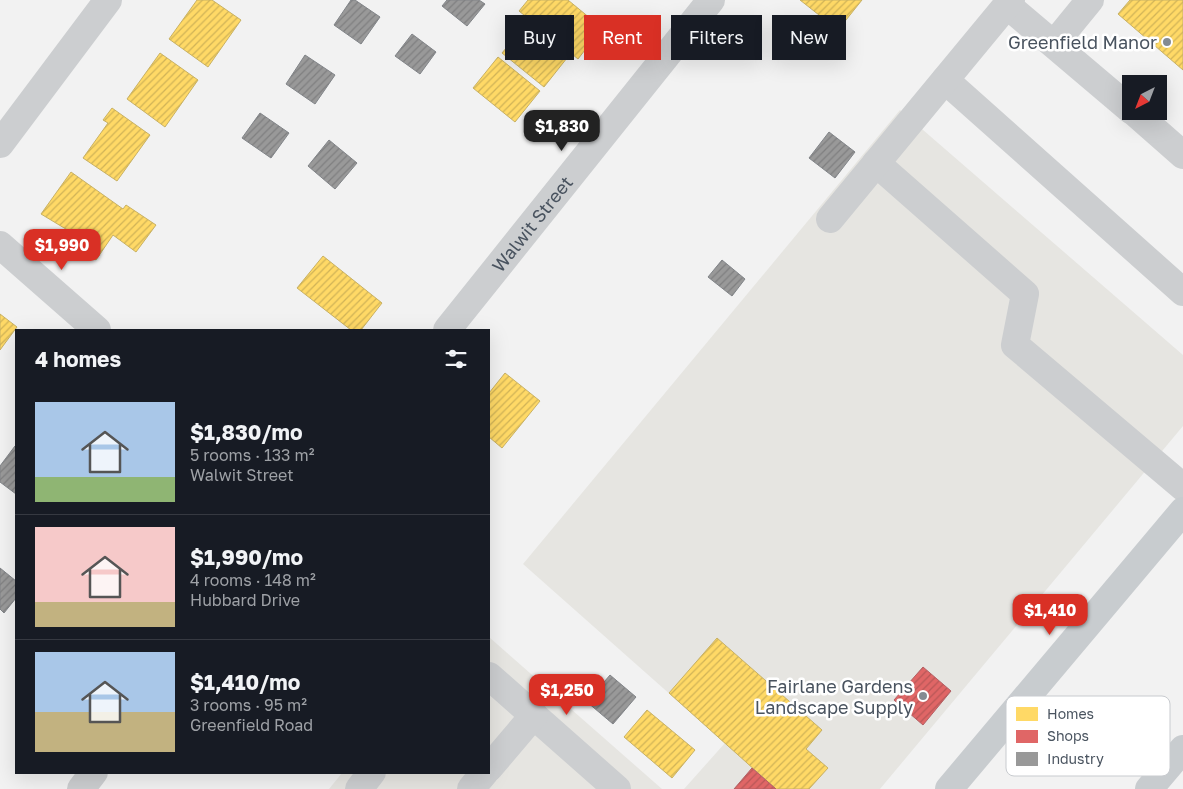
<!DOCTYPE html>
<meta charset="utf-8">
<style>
:root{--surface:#171b24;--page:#242831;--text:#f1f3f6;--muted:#9ea1a6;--line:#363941;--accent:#d93025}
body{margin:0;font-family:"Golos Text",sans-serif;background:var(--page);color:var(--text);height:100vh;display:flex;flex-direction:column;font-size:19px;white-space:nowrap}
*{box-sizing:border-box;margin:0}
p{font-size:16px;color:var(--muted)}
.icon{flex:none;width:28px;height:28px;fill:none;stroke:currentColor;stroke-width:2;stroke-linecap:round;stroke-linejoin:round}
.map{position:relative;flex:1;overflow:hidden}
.panel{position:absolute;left:15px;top:329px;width:475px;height:445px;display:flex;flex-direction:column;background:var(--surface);border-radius:0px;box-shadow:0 5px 20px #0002}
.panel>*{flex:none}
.hud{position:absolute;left:505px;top:15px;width:475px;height:45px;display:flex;gap:10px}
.needle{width:32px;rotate:222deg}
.buttons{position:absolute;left:1122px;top:75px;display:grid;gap:10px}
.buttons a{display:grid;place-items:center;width:45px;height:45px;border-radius:0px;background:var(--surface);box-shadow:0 5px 20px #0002;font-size:25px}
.price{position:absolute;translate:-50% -42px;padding:0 11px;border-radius:10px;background:var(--accent);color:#fff;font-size:16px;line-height:32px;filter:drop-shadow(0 1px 2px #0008)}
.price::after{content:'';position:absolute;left:50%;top:30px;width:15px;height:11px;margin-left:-8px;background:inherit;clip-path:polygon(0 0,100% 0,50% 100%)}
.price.current{background:#222;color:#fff}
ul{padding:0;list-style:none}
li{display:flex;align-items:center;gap:15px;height:125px;padding:0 20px}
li+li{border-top:1px solid var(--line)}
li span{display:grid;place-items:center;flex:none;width:140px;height:100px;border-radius:0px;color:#555}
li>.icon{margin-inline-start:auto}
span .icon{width:60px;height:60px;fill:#fffc;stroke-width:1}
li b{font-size:21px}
h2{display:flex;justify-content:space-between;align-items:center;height:60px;padding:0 20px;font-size:21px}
.pill{padding:0 18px;border-radius:0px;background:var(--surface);box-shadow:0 5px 20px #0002;font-size:18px;line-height:45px}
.pill.current{background:var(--accent);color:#fff}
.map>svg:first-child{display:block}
.commercial{fill:#e6e5e1}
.homes{fill:url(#homes-hatch);stroke:#c8b164}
.shops{fill:url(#shops-hatch);stroke:#b36064}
.industry{fill:url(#industry-hatch);stroke:#818488}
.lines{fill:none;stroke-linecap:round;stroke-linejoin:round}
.minor{stroke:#ccced0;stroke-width:28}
.major{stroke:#c8cccf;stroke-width:28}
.poi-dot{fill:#848b92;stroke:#fff;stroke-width:2}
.labels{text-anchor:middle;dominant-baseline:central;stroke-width:5;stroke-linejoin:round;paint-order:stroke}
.poi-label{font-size:18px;fill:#49535f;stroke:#fff;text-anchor:end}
.street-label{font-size:18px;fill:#49535f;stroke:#fff}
.key{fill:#fff;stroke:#c8cbcf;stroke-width:1}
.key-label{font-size:14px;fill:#49535f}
</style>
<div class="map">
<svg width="1183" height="789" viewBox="0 0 1183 789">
<defs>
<pattern id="homes-hatch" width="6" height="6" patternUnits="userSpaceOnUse" patternTransform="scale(1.25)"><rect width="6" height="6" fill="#ffd966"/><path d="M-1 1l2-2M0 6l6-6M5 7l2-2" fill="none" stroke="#d0b357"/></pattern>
<pattern id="shops-hatch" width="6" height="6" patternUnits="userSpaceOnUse" patternTransform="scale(1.25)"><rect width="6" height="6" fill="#e06666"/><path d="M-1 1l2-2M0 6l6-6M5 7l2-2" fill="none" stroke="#b85757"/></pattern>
<pattern id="industry-hatch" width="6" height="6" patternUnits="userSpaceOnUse" patternTransform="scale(1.25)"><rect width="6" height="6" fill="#999"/><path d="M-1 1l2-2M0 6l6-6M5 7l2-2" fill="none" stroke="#7f7f80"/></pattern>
</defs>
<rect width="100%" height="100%" fill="#f2f2f2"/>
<g class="commercial">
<path d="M900,110L1183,355V426L880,789H684L725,743L523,564Z"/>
<path d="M489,637L662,789H329L342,773L489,772Z"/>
</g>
<g class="homes">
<path d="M197,0H212L241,20L208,67L169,39Z"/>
<path d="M528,0H568L602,28L578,59L519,11Z"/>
<path d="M800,0H862L838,30Z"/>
<path d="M1130,0H1183V70L1118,14Z"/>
<path d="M526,24L567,58L544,87L502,53Z"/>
<path d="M160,53L198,80L165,127L127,99Z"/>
<path d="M498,57L540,91L515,122L473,88Z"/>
<path d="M112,108L150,135L117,181L83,158L108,123L103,120Z"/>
<path d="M71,172L123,209L126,205L156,225L136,252L113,235L96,260L79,248L84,240L41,214Z"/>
<path d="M323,256L382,303L361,330H351L297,288Z"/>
<path d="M0,314L17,327L0,350Z"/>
<path d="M505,373L540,401L502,448L489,437V393Z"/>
<path d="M717,638L822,730L806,749L828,768L809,789H776L669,693Z"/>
<path d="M647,710L695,750L672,778L624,737Z"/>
</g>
<g class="shops">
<path d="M923,667L951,691L923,725L894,700Z"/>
<path d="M752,768L776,789H734Z"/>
</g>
<g class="industry">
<path d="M351,0H355L380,17L361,44L334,25Z"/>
<path d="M447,0H479L485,4L467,26L442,6Z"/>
<path d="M412,34L436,52L420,74L395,56Z"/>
<path d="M305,55L335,75L315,104L286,84Z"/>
<path d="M260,113L289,133L271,158L242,138Z"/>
<path d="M829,132L855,152L835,178L809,158Z"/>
<path d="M329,140L357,163L335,189L308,166Z"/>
<path d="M722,260L745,279L732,296L708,277Z"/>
<path d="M15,446H16V494L0,482V466Z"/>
<path d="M0,568L16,581V598L4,613L0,609Z"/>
<path d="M610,675L636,697L613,724L587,702Z"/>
</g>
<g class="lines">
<g class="minor">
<path d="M1007,5L1131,110"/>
<path d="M1054,44L1090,0"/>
<path d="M945,80L1183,292"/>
<path d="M1133,111L1183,155"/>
<path d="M0,144L108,0"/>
<path d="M876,163L1025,294L1015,345L1183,487"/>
<path d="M830,219L1011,0"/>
<path d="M0,245L97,330"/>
<path id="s1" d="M447,330L711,0"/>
<path d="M489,676L617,789"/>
<path d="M489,768L534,715"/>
<path d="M81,789L94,772"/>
<path d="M359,789L372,772"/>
<path d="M471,789L485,772"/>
</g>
<g class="major">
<path d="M949,789L1183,511"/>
<path d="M1149,789L1183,749"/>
</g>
</g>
<g class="poi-dot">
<circle cx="1167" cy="42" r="5"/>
<circle cx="923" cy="696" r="5"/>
</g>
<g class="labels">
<g class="poi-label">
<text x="1157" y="42">Greenfield Manor</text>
<text x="913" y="686">Fairlane Gardens<tspan x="913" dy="21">Landscape Supply</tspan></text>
</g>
<g class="street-label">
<text stroke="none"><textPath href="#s1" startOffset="136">Walwit Street</textPath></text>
</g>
</g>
<rect x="1006" y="696" width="164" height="80" rx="8" class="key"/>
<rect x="1016" y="707" width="22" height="14" fill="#ffd966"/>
<rect x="1016" y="730" width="22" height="13" fill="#e06666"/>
<rect x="1016" y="752" width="22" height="14" fill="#999"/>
<g class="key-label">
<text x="1047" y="719">Homes</text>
<text x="1047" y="741">Shops</text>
<text x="1047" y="764">Industry</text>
</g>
</svg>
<div class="buttons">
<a><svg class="needle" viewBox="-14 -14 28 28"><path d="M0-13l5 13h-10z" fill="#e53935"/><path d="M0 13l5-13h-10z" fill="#9ea1a6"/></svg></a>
</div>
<b class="price current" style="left:562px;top:152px">$1,830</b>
<b class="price" style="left:62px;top:271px">$1,990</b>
<b class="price" style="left:1050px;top:636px">$1,410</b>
<b class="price" style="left:567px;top:716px">$1,250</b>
<div class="hud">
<a class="pill">Buy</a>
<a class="pill current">Rent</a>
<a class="pill">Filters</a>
<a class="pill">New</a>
</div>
<section class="panel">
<h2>4 homes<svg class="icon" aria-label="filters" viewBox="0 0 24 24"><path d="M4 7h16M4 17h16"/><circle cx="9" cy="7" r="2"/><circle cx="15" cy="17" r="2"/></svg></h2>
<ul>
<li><span style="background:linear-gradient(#a9c7e8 75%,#8fb573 0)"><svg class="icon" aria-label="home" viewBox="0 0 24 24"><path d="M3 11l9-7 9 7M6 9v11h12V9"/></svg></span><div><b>$1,830/mo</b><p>5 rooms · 133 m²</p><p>Walwit Street</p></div></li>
<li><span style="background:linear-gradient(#f6c9c9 75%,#c2b280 0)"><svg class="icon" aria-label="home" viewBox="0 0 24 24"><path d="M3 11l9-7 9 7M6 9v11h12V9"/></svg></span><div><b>$1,990/mo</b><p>4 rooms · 148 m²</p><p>Hubbard Drive</p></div></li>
<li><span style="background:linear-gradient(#a9c7e8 60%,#c2b280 0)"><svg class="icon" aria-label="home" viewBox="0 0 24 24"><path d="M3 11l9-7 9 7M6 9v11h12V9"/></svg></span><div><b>$1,410/mo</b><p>3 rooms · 95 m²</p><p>Greenfield Road</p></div></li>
</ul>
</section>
</div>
